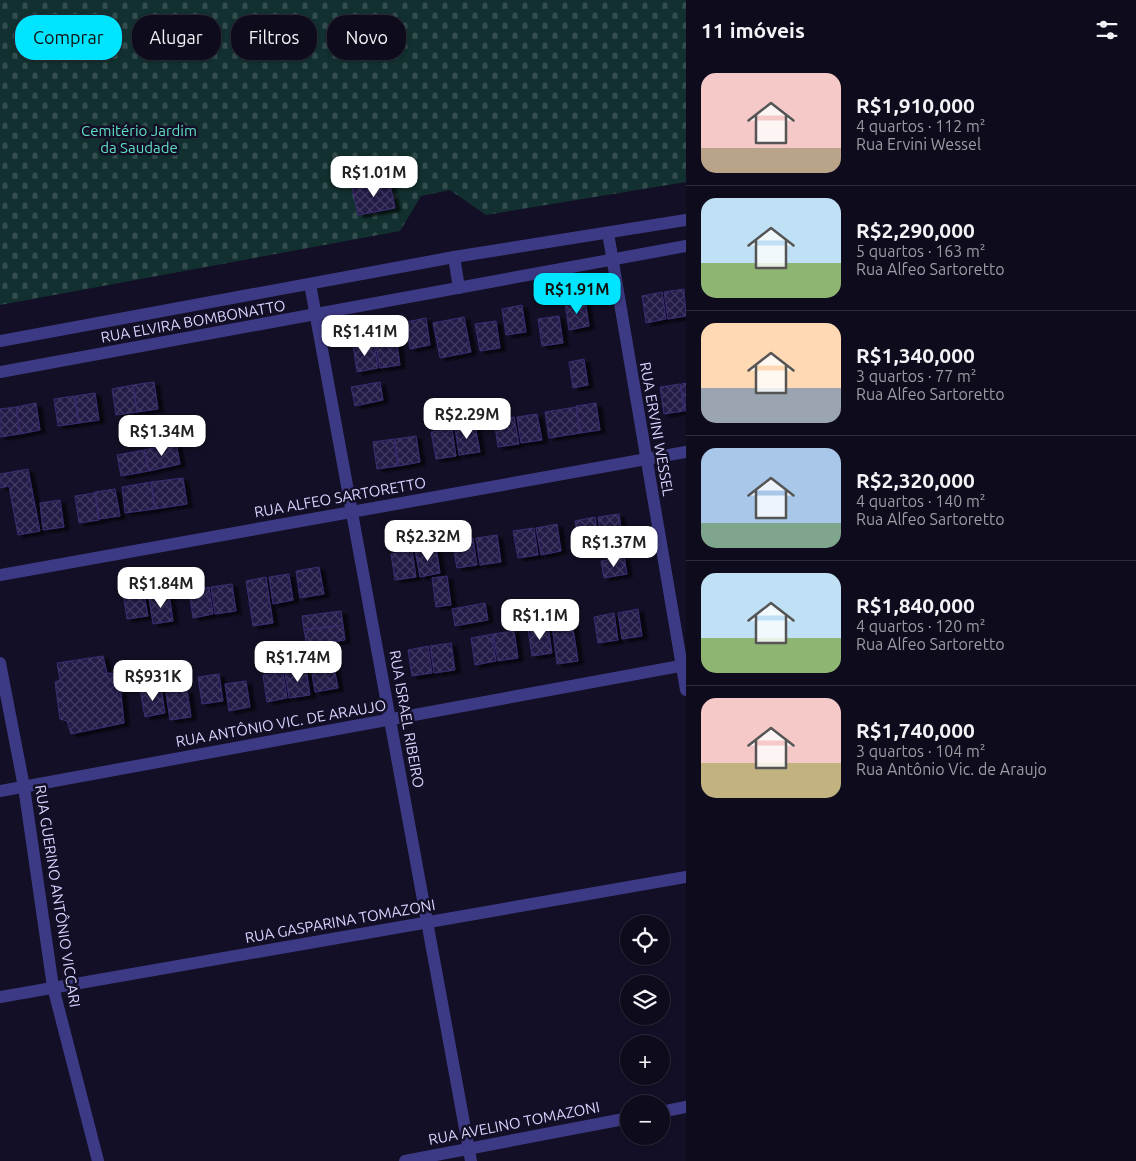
<!DOCTYPE html>
<html lang="pt">
<meta charset="utf-8">
<style>
:root{--surface:#0e0b1c;--page:#1c1929;--text:#f1f3f6;--muted:#9b9ba3;--line:#2e2b3b;--accent:#00e5ff}
body{margin:0;font-family:Ubuntu,sans-serif;background:var(--page);color:var(--text);height:100vh;display:flex;flex-direction:column;font-size:19px;white-space:nowrap}
*{box-sizing:border-box;margin:0}
p{font-size:16px;color:var(--muted)}
.icon{flex:none;width:28px;height:28px;fill:none;stroke:currentColor;stroke-width:2;stroke-linecap:round;stroke-linejoin:round}
.map{position:relative;flex:1;overflow:hidden}
.side{display:flex;flex-direction:column;background:var(--surface);width:450px}
.side>*{flex:none}
.hud{position:absolute;left:15px;top:15px;width:475px;height:45px;display:flex;gap:10px}
.fabs{position:absolute;left:620px;top:915px;display:grid;gap:10px}
.fabs a{display:grid;place-items:center;width:50px;height:50px;border-radius:50%;background:var(--surface);box-shadow:0 1px 4px #0004,0 0 0 1px var(--line);font-size:25px}
.price{position:absolute;translate:-50% -42px;padding:0 11px;border-radius:10px;background:#fff;color:#222;font-size:16px;line-height:32px;filter:drop-shadow(0 1px 2px #0008)}
.price::after{content:'';position:absolute;left:50%;top:30px;width:15px;height:11px;margin-left:-8px;background:inherit;clip-path:polygon(0 0,100% 0,50% 100%)}
.price.on{background:var(--accent);color:#111}
ul{padding:0;list-style:none}
li{display:flex;align-items:center;gap:15px;height:125px;padding:0 15px}
li+li{border-top:1px solid var(--line)}
li span{display:grid;place-items:center;flex:none;width:140px;height:100px;border-radius:15px;color:#555}
li>.icon{margin-inline-start:auto}
span .icon{width:60px;height:60px;fill:#fffc;stroke-width:1}
li b{font-size:21px}
h2{display:flex;justify-content:space-between;align-items:center;height:60px;padding:0 15px;font-size:21px}
.pill{padding:0 18px;border-radius:20px;background:var(--surface);box-shadow:0 1px 4px #0004,0 0 0 1px var(--line);font-size:18px;line-height:45px}
.pill.on{background:var(--accent);color:#111}
main{display:flex;flex:1;min-height:0}
.map>svg:first-child{display:block}
.cemetery{fill:url(#cemetery-stones)}
.building{fill:url(#building-cross-hatch);stroke:#3b2d73;filter:url(#shadow)}
.lines{fill:none;stroke-linecap:round;stroke-linejoin:round}
.minor{stroke:#3d3a85;stroke-width:12}
.labels{text-anchor:middle;dominant-baseline:central;stroke-width:5;stroke-linejoin:round;paint-order:stroke}
.park-label{font-size:15px;fill:#5fe0c0;stroke:#130f26}
.street-label{font-size:15px;fill:#d9d4ff;stroke:#130f26}
</style>
<main>
<div class="map">
<svg width="686" height="1161" viewBox="0 0 686 1161">
<defs>
<pattern id="cemetery-stones" width="16" height="16" patternUnits="userSpaceOnUse" patternTransform="scale(1.25)"><rect width="16" height="16" fill="#12302f"/><path d="M2 7V4a2 2 0 0 1 4 0v3zM10 15v-3a2 2 0 0 1 4 0v3z" fill="#344d4e"/></pattern>
<pattern id="building-cross-hatch" width="8" height="8" patternUnits="userSpaceOnUse" patternTransform="scale(1.25)"><rect width="8" height="8" fill="#241b47"/><path d="M0 0l8 8M0 8l8-8" fill="none" stroke="#433b63"/></pattern>
<filter id="shadow"><feDropShadow dx="5.5" dy="3" stdDeviation="1" flood-color="#0009"/></filter>
</defs>
<rect width="100%" height="100%" fill="#130f26"/>
<path class="cemetery" d="M0,0H686V182L486,215L450,190L421,196L400,231L0,305Z"/>
<g class="building">
<path d="M389,180L395,208L358,215L352,187Z"/>
<path d="M684,289L686,316L668,319L664,292Z"/>
<path d="M662,292L666,319L646,323L642,296Z"/>
<path d="M585,300L589,326L569,330L565,303Z"/>
<path d="M522,305L526,332L506,335L502,309Z"/>
<path d="M559,316L563,343L542,346L538,319Z"/>
<path d="M464,317L471,352L440,358L433,323Z"/>
<path d="M426,318L430,345L410,349L406,322Z"/>
<path d="M496,321L500,348L480,351L475,324Z"/>
<path d="M396,338L400,365L380,368L375,341Z"/>
<path d="M374,342L378,368L357,372L353,345Z"/>
<path d="M584,359L588,385L573,388L569,362Z"/>
<path d="M154,382L158,409L137,412L133,385Z"/>
<path d="M380,382L383,400L355,406L351,387Z"/>
<path d="M686,383V411H685L681,384Z"/>
<path d="M680,384L684,411L664,414L660,387Z"/>
<path d="M133,385L137,412L116,415L112,389Z"/>
<path d="M95,393L99,420L79,423L75,396Z"/>
<path d="M74,396L79,423L58,426L54,399Z"/>
<path d="M36,403L40,430L20,434L16,407Z"/>
<path d="M596,403L600,430L580,433L576,406Z"/>
<path d="M16,407L20,434L0,437V409Z"/>
<path d="M576,407L580,433L549,438L545,412Z"/>
<path d="M537,414L542,440L521,443L517,417Z"/>
<path d="M514,417L519,444L498,447L494,420Z"/>
<path d="M475,425L480,452L459,455L455,428Z"/>
<path d="M452,429L456,456L436,459L431,432Z"/>
<path d="M416,436L420,462L399,466L395,439Z"/>
<path d="M394,439L398,466L377,469L373,442Z"/>
<path d="M176,443L180,464L149,471L144,450Z"/>
<path d="M144,450L149,471L121,476L117,455Z"/>
<path d="M28,469L40,531L18,535L9,486L0,488V474Z"/>
<path d="M183,478L187,504L155,509L151,482Z"/>
<path d="M151,482L155,509L125,513L122,487Z"/>
<path d="M115,489L120,516L99,519L95,492Z"/>
<path d="M95,493L99,520L79,523L75,496Z"/>
<path d="M60,500L64,527L43,530L40,503Z"/>
<path d="M619,514L623,541L602,544L598,517Z"/>
<path d="M595,517L599,544L579,548L575,521Z"/>
<path d="M557,524L561,551L541,555L536,528Z"/>
<path d="M534,528L538,555L518,558L513,531Z"/>
<path d="M497,535L501,562L480,565L476,538Z"/>
<path d="M473,538L477,565L457,568L452,541Z"/>
<path d="M436,547L440,573L420,577L415,550Z"/>
<path d="M412,550L416,577L395,580L391,554Z"/>
<path d="M624,557L627,574L604,578L601,561Z"/>
<path d="M319,567L324,594L300,598L296,571Z"/>
<path d="M289,574L293,600L273,604L269,577Z"/>
<path d="M447,576L451,605L436,607L432,578Z"/>
<path d="M266,577L273,623L253,626L246,581Z"/>
<path d="M232,584L236,611L215,614L211,587Z"/>
<path d="M209,587L213,614L193,618L189,591Z"/>
<path d="M143,589L148,616L127,619L123,593Z"/>
<path d="M169,594L173,621L153,624L149,598Z"/>
<path d="M485,603L488,620L455,626L452,609Z"/>
<path d="M638,609L642,636L622,639L618,613Z"/>
<path d="M341,611L343,625L304,630L302,616Z"/>
<path d="M614,613L618,640L598,643L594,617Z"/>
<path d="M572,622L578,661L557,664L552,625Z"/>
<path d="M343,625L345,640L307,646L304,630Z"/>
<path d="M548,626L552,653L532,656L528,629Z"/>
<path d="M514,631L518,658L498,661L493,634Z"/>
<path d="M492,634L496,661L475,665L471,638Z"/>
<path d="M451,643L455,670L434,673L430,646Z"/>
<path d="M428,646L432,673L412,676L408,650Z"/>
<path d="M103,656L107,673L119,674L124,723L71,734L67,721L60,719L55,682L60,680L57,663Z"/>
<path d="M332,657L338,688L315,692L310,661Z"/>
<path d="M306,668L310,695L289,698L285,672Z"/>
<path d="M283,672L287,698L267,702L263,675Z"/>
<path d="M219,674L223,701L202,704L198,677Z"/>
<path d="M246,681L250,707L229,711L225,684Z"/>
<path d="M161,687L165,713L145,717L140,690Z"/>
<path d="M187,690L191,717L170,720L166,693Z"/>
</g>
<g class="lines">
<g class="minor">
<path d="M608,233L686,690"/>
<path d="M454,257L459,288"/>
<path d="M310,284L471,1161"/>
<path d="M0,341L454,257L686,220"/>
<path d="M0,372L686,246"/>
<path d="M0,575L686,452"/>
<path d="M0,663L24,787L53,987L98,1161"/>
<path d="M0,791L686,665"/>
<path d="M0,997L686,877"/>
<path d="M661,1112L686,1107"/>
<path d="M405,1161L629,1118"/>
</g>
</g>
<g class="labels">
<g class="park-label">
<text x="139" y="130">Cemitério Jardim<tspan x="139" dy="17">da Saudade</tspan></text>
</g>
<g class="street-label">
<text transform="translate(193 321) rotate(-10)">RUA ELVIRA BOMBONATTO</text>
<text transform="translate(657 429) rotate(80)">RUA ERVINI WESSEL</text>
<text transform="translate(340 497) rotate(-10)">RUA ALFEO SARTORETTO</text>
<text transform="translate(407 719) rotate(80)">RUA ISRAEL RIBEIRO</text>
<text transform="translate(281 723) rotate(-10)">RUA ANTÔNIO VIC. DE ARAUJO</text>
<text transform="translate(58 896) rotate(81)">RUA GUERINO ANTÔNIO VICCARI</text>
<text transform="translate(340 921) rotate(-10)">RUA GASPARINA TOMAZONI</text>
<text transform="translate(514 1123) rotate(-11)">RUA AVELINO TOMAZONI</text>
</g>
</g>
</svg>
<div class="fabs">
<a><svg class="icon" aria-label="locate" viewBox="0 0 24 24"><circle cx="12" cy="12" r="6"/><path d="M12 2v4M12 18v4M2 12h4M18 12h4"/></svg></a>
<a><svg class="icon" aria-label="layers" viewBox="0 0 24 24"><path d="M12 4l9 5-9 5-9-5zM3 14l9 5 9-5"/></svg></a>
<a>+</a>
<a>−</a>
</div>
<b class="price" style="left:374px;top:198px">R$1.01M</b>
<b class="price on" style="left:577px;top:315px">R$1.91M</b>
<b class="price" style="left:365px;top:357px">R$1.41M</b>
<b class="price" style="left:467px;top:440px">R$2.29M</b>
<b class="price" style="left:162px;top:457px">R$1.34M</b>
<b class="price" style="left:428px;top:562px">R$2.32M</b>
<b class="price" style="left:614px;top:568px">R$1.37M</b>
<b class="price" style="left:161px;top:609px">R$1.84M</b>
<b class="price" style="left:540px;top:641px">R$1.1M</b>
<b class="price" style="left:298px;top:683px">R$1.74M</b>
<b class="price" style="left:153px;top:702px">R$931K</b>
<div class="hud">
<a class="pill on">Comprar</a>
<a class="pill">Alugar</a>
<a class="pill">Filtros</a>
<a class="pill">Novo</a>
</div>
</div>
<section class="side">
<h2>11 imóveis<svg class="icon" aria-label="filters" viewBox="0 0 24 24"><path d="M4 7h16M4 17h16"/><circle cx="9" cy="7" r="2"/><circle cx="15" cy="17" r="2"/></svg></h2>
<ul>
<li><span style="background:linear-gradient(#f6c9c9 75%,#b9a48a 0)"><svg class="icon" aria-label="home" viewBox="0 0 24 24"><path d="M3 11l9-7 9 7M6 9v11h12V9"/></svg></span><div><b>R$1,910,000</b><p>4 quartos · 112 m²</p><p>Rua Ervini Wessel</p></div></li>
<li><span style="background:linear-gradient(#bfe0f5 65%,#8fb573 0)"><svg class="icon" aria-label="home" viewBox="0 0 24 24"><path d="M3 11l9-7 9 7M6 9v11h12V9"/></svg></span><div><b>R$2,290,000</b><p>5 quartos · 163 m²</p><p>Rua Alfeo Sartoretto</p></div></li>
<li><span style="background:linear-gradient(#ffd9b3 65%,#9aa5b1 0)"><svg class="icon" aria-label="home" viewBox="0 0 24 24"><path d="M3 11l9-7 9 7M6 9v11h12V9"/></svg></span><div><b>R$1,340,000</b><p>3 quartos · 77 m²</p><p>Rua Alfeo Sartoretto</p></div></li>
<li><span style="background:linear-gradient(#a9c7e8 75%,#7fa58c 0)"><svg class="icon" aria-label="home" viewBox="0 0 24 24"><path d="M3 11l9-7 9 7M6 9v11h12V9"/></svg></span><div><b>R$2,320,000</b><p>4 quartos · 140 m²</p><p>Rua Alfeo Sartoretto</p></div></li>
<li><span style="background:linear-gradient(#bfe0f5 65%,#8fb573 0)"><svg class="icon" aria-label="home" viewBox="0 0 24 24"><path d="M3 11l9-7 9 7M6 9v11h12V9"/></svg></span><div><b>R$1,840,000</b><p>4 quartos · 120 m²</p><p>Rua Alfeo Sartoretto</p></div></li>
<li><span style="background:linear-gradient(#f6c9c9 65%,#c2b280 0)"><svg class="icon" aria-label="home" viewBox="0 0 24 24"><path d="M3 11l9-7 9 7M6 9v11h12V9"/></svg></span><div><b>R$1,740,000</b><p>3 quartos · 104 m²</p><p>Rua Antônio Vic. de Araujo</p></div></li>
</ul>
</section>
</main>
